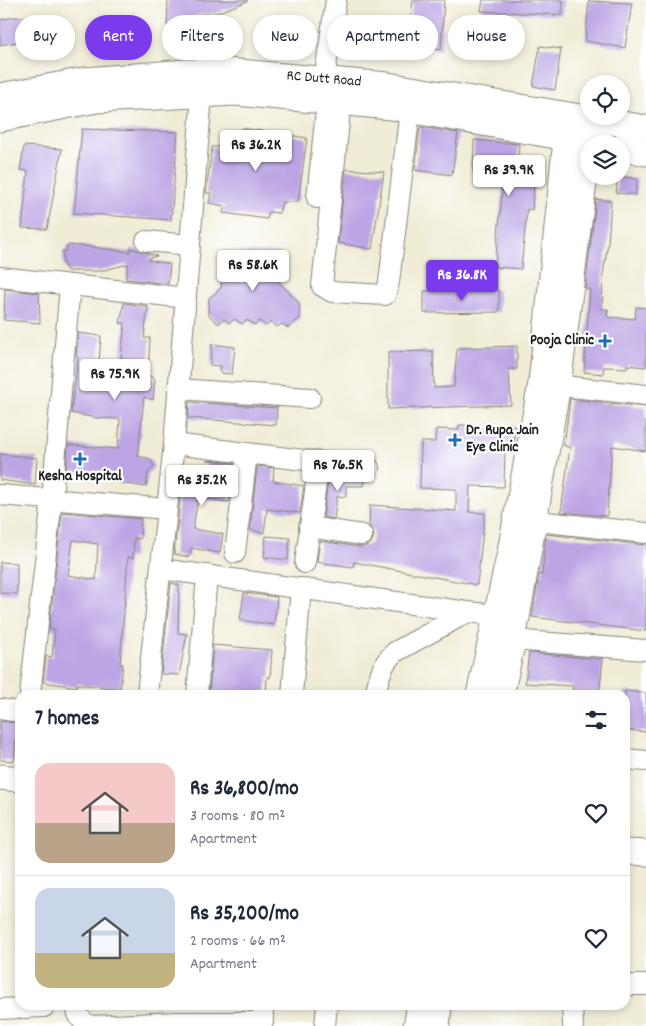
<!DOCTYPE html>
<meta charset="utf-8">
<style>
:root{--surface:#fff;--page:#f6f6f7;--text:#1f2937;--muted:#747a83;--line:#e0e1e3;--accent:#7c3aed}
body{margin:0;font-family:Dekko,sans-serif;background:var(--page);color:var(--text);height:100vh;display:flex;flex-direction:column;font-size:19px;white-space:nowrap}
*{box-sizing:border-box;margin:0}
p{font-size:16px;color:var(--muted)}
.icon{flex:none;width:28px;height:28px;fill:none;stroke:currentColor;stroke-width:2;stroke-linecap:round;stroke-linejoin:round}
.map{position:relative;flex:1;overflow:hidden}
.sheet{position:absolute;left:15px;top:690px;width:615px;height:320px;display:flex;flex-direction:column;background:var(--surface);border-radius:15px;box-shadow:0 2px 8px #0003}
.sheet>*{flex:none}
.top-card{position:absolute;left:15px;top:15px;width:616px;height:45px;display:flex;gap:10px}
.buttons{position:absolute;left:580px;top:75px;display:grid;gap:10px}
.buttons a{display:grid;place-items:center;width:50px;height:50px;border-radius:50%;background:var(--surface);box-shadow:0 2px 8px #0003;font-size:25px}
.price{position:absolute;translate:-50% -42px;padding:0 11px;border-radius:5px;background:#fff;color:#222;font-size:16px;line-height:32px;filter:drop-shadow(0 1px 2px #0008)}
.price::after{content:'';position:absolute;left:50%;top:30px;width:15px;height:11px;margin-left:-8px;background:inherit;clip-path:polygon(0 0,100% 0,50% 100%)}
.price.current{background:var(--accent);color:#fff}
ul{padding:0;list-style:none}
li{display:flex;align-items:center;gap:15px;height:125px;padding:0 20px}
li+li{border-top:1px solid var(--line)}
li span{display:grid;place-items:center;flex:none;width:140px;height:100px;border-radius:15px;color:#555}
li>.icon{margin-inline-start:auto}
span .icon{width:60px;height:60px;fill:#fffc;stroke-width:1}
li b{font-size:21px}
h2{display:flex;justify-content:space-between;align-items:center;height:60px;padding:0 20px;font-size:21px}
.tag{padding:0 18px;border-radius:22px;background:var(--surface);box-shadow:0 2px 8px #0003;font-size:18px;line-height:45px}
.tag.current{background:var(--accent);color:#fff}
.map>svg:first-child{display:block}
.building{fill:#bca5e4;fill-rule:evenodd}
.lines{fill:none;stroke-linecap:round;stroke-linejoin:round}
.minor-casing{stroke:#868479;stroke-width:22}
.major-casing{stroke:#868479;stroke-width:27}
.minor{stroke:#fff;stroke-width:20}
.major{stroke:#fff;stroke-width:25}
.poi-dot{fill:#1f6fb2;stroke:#fff;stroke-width:2}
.labels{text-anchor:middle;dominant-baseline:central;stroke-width:4.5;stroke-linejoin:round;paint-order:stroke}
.street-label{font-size:15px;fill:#1c1c1c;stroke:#fff}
.poi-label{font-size:15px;font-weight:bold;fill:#1c1c1c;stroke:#fff;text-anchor:end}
</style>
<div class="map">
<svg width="646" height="1026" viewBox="0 0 646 1026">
<rect width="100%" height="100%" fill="#fff"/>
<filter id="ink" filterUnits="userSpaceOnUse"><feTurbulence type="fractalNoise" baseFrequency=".02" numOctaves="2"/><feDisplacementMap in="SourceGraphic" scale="10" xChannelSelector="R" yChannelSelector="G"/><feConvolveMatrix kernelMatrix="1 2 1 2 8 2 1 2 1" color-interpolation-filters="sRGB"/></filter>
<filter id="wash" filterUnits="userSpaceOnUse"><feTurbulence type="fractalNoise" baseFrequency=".0096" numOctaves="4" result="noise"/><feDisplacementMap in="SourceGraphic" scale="20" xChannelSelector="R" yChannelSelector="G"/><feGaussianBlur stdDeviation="1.12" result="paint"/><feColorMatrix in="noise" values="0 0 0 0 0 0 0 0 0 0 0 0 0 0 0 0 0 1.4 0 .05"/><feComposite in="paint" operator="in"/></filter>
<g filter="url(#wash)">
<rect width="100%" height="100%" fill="#f0ecd6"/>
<g id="blocks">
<g class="building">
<path d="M168,0H247L248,1L216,13L197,15L184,26H167Z"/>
<path d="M413,0H444L441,50L407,45Z"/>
<path d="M483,0H563L562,15L481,11Z"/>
<path d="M589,1L632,3L625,48L585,41Z"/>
<path d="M13,17H47L61,20L59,43L29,40L0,45V20Z"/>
<path d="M540,46L561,49L555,90L533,86Z"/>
<path d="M420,127L458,133L452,175L415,170Z"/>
<path d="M242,128L307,138L298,202H282L279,213L269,212L267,219L223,213L225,206L209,203L211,193H206L212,147H218L222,135L233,136L234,130L240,131Z"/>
<path d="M82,129L178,132L171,220L74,213Z"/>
<path d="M474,140L519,144L518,159L536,160L532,210L527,209L521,269L495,267L505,161L488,173L473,172Z"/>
<path d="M24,146L62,149L47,229L22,228L28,171L20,170Z"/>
<path d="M346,169L384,172L372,249L338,243Z"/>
<path d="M618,176L637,179L636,195L616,193Z"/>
<path d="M596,199L611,201L608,244L603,274L602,309H608L607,317L635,319L636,307L646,308V367L627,365V368L604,367L603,374L584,372L590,289H585Z"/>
<path d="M68,245L84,246L130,252V248L157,256L149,258L148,260L170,264L168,284L126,279L128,264L100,271H67L63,263V251H66Z"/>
<path d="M224,252L281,253L279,282L299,303L300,318L288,328L282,324L277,327L271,322L266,326L260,321L255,325L247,320L242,324L235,319L229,323L224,319L218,324L208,314L209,300V298L221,288Z"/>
<path d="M5,289L39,293L40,323L4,320Z"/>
<path d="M499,290V312L424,313V291Z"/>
<path d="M124,303L148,306L144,338H150L148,375L155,379L153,400L144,397L138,456L150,459L154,467L148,473L146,487L109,481L110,475L66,471L68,445L118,449L120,419L97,418L71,413L78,357L76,356L78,333L101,336L99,363L120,367L125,323H120Z"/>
<path d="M212,344L235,347L232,374L220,373L221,366L210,365Z"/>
<path d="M517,346V369H509L511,405L388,409V352L433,351L434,388L454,387L457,348Z"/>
<path d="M570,399L646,407V451L612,446L607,516L561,512L570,447L564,446Z"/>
<path d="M189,402L277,408L276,425L188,418Z"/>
<path d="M459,425H475L476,430L504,431V425L515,426L514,449H505L504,487L470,486L469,512L485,513L477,585L354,562L353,567L317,562L320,541L360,547L366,546L371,543L374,536L373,530L369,526L370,505L456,511V489L420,488L421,442H435L436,429L459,430Z"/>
<path d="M0,454L37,458L35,485L0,480Z"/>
<path d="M207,460L234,463L229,502L198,498L193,529L223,534L220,553L191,548L189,557L174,554L183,473L205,476Z"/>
<path d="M257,466L274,468L273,481L304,486L300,513L267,509L264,533L250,530Z"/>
<path d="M329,475L365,479L364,486H346V497L337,496L334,519L323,517Z"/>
<path d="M62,512L141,519L140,539L134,538L133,558L128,557L120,664H123L120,689L77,684V687L43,682L46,656L52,657L55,630L49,629ZM73,540L98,544L96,580L68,575Z"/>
<path d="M546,534L646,545V631L532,617L539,574L542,575Z"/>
<path d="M266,536L290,538L288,560L264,557Z"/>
<path d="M0,562L17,563V594L0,593Z"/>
<path d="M171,583L179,585L178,633L187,634L179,675L161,674Z"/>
<path d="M244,593L277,597L274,625L240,620Z"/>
<path d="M213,645L272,650L270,678L267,677L266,695H209Z"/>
<path d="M529,653L603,659L599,695H572L573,686L525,683Z"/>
<path d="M625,691L646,693V732L625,730Z"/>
<path d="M0,721L17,723L14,761L0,760Z"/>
</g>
</g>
</g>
<g filter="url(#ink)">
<use href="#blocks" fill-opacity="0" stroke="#868479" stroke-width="1"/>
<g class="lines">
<defs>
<g id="minor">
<path d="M324,80L336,0"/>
<path d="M341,102L322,286L332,292L385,295L389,282L410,110"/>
<path d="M317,198L327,101"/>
<path d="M146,241L190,245"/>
<path d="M0,277L186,298"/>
<path d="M544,384L646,395"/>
<path d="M178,389L310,398"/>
<path d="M174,444L369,468"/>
<path d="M0,495L167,509"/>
<path d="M519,519L646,533"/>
<path d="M309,527L362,535"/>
<path d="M235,553L247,454"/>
<path d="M305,563L319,462"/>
<path d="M161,569L468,612L497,615"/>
<path d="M499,639L646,650"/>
<path d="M30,695L52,499L70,285"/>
<path d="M147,695L174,444L202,94"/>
<path d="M197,695L207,575"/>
<path d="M292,695L301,588"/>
<path d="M375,695C379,678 381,664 395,652L468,612"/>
<path d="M0,709L20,712"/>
<path d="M625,759L646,761"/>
<path d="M625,985H646"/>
<path d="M76,1005C77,1016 82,1023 92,1026L176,1022H263V1005"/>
<path d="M572,1005L573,1026"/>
<path d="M0,1009L44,1007"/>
<path d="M325,1026L327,1005"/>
</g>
<g id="major">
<path id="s1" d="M0,96L85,80L186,72L227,71L388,85L646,128"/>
<path d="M0,119L96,100L236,93L391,107L602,144"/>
<path d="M621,148L646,153"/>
<path d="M479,695L510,552L541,383L568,120"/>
<path d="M501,695L513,640L558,385L589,144"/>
<path d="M0,777L20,779"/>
<path d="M625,852L646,853"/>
<path d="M416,1026L420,1005"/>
<path d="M437,1026L439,1005"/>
</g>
</defs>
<use href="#minor" class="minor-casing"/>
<use href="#major" class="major-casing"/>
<use href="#minor" class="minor"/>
<use href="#major" class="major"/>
</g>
</g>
<g class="poi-dot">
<path d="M602.5 333.5h5v5h5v5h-5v5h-5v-5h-5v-5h5z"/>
<path d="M452.5 432.5h5v5h5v5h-5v5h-5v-5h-5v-5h5z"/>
<path d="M77.5 451.5h5v5h5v5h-5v5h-5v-5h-5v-5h5z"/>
</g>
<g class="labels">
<g class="street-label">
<text stroke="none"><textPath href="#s1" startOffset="326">RC Dutt Road</textPath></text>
</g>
<g class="poi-label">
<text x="594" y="341">Pooja Clinic</text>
<text x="466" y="431" text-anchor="start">Dr. Rupa Jain<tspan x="466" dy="17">Eye Clinic</tspan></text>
<text x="80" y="477" text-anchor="middle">Kesha Hospital</text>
</g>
</g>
</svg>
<div class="buttons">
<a><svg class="icon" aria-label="locate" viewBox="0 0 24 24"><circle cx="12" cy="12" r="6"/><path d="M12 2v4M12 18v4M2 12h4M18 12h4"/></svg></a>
<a><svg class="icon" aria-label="layers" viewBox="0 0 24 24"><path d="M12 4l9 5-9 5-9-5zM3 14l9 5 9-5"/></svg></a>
</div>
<b class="price" style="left:256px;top:172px">Rs 36.2K</b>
<b class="price" style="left:509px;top:197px">Rs 39.9K</b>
<b class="price" style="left:253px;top:292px">Rs 58.6K</b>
<b class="price current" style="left:462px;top:302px">Rs 36.8K</b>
<b class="price" style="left:115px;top:401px">Rs 75.9K</b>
<b class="price" style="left:338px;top:492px">Rs 76.5K</b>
<b class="price" style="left:202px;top:507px">Rs 35.2K</b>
<div class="top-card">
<a class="tag">Buy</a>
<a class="tag current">Rent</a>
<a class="tag">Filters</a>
<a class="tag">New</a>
<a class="tag">Apartment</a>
<a class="tag">House</a>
</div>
<section class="sheet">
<h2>7 homes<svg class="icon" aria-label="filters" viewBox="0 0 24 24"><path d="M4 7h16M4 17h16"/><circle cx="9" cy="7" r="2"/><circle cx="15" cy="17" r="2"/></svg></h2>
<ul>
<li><span style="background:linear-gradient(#f6c9c9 60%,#b9a48a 0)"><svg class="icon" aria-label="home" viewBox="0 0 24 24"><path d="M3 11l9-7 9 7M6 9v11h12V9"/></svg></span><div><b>Rs 36,800/mo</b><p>3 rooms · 80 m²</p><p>Apartment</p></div><svg class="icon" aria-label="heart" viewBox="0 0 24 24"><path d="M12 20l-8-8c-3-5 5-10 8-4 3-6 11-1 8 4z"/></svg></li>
<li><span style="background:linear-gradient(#c9d6e8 65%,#c2b280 0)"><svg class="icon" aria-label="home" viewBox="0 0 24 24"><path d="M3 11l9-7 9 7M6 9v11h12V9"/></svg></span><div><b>Rs 35,200/mo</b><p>2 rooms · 66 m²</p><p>Apartment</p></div><svg class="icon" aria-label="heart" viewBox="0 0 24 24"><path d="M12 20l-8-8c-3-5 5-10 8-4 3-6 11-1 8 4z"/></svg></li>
</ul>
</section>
</div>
